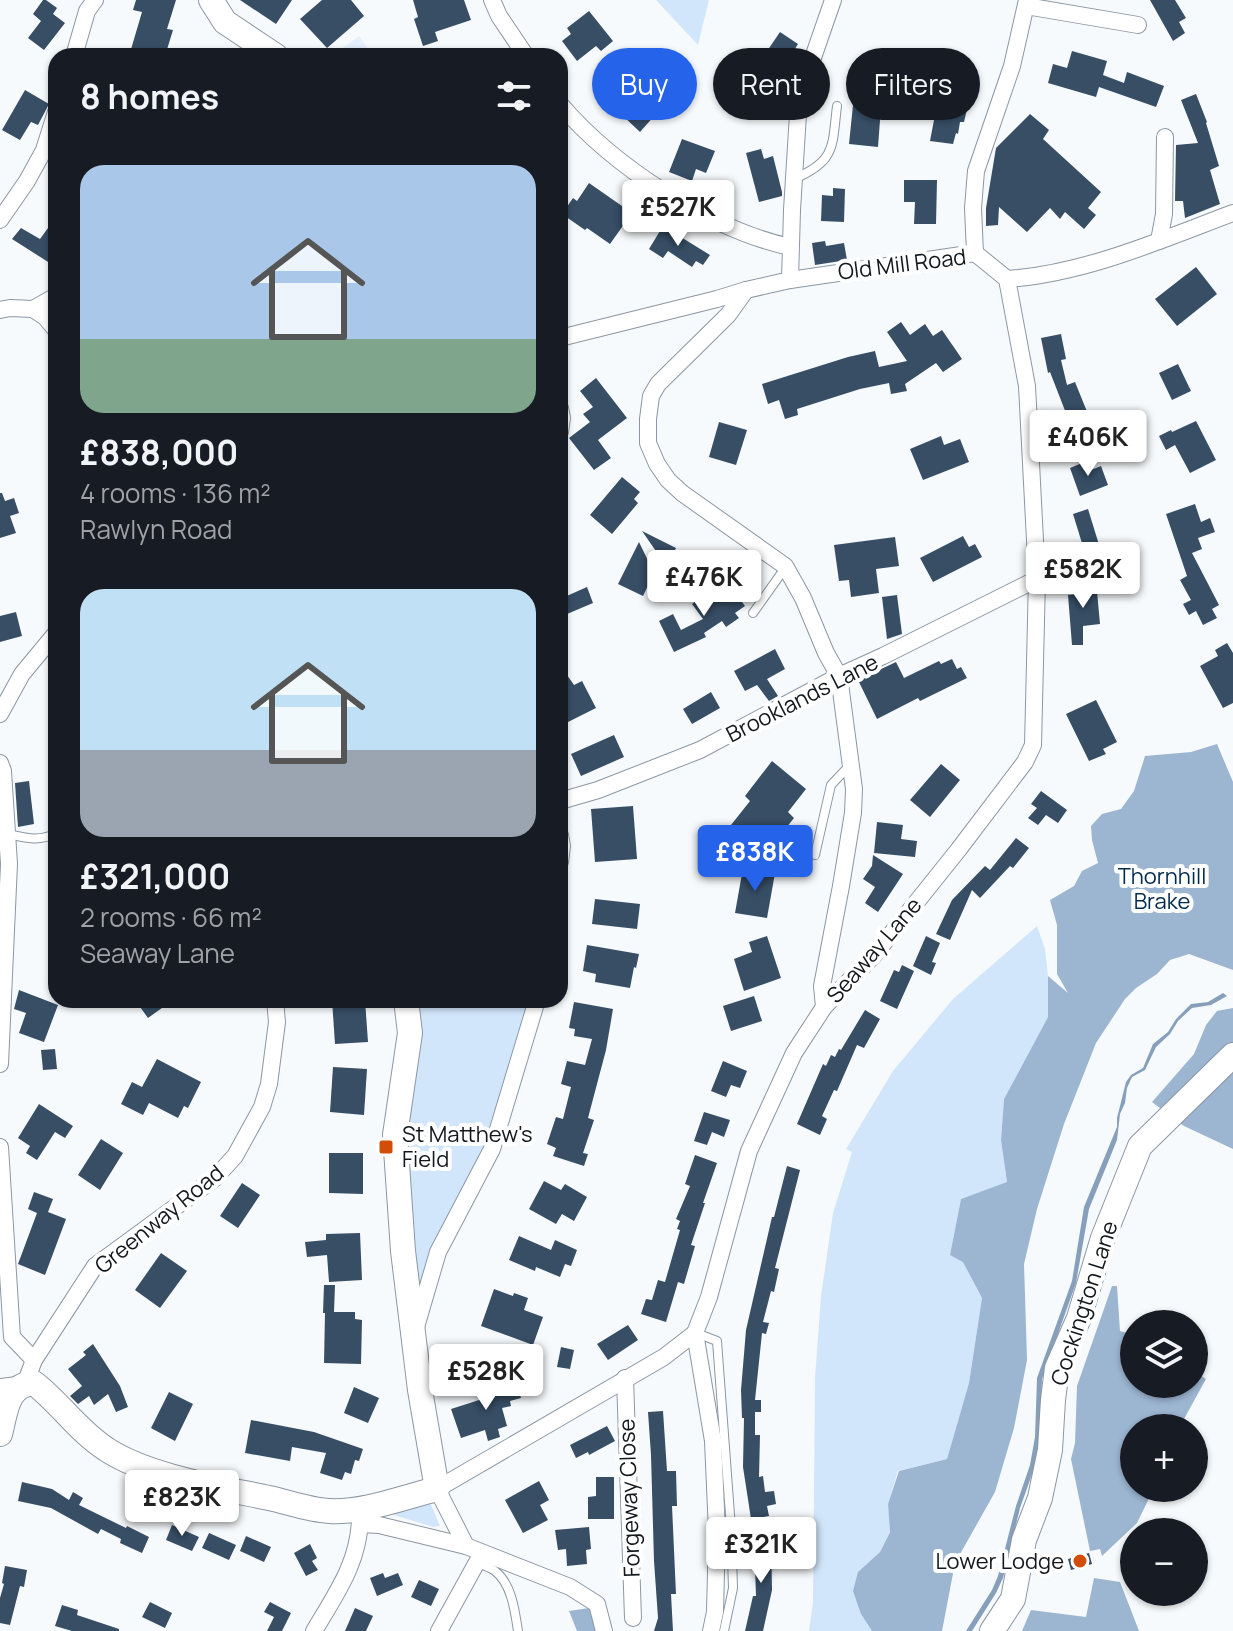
<!DOCTYPE html>
<meta charset="utf-8">
<style>
:root{--surface:#171b24;--page:#242831;--text:#f1f3f6;--muted:#9ea1a6;--accent:#2563eb}
body{margin:0;font-family:Manrope,sans-serif;background:var(--page);color:var(--text);height:100vh;display:flex;flex-direction:column;font-size:30px;white-space:nowrap}
*{box-sizing:border-box;margin:0}
p{font-size:26px;color:var(--muted)}
.icon{flex:none;width:44px;height:44px;fill:none;stroke:currentColor;stroke-width:2;stroke-linecap:round;stroke-linejoin:round}
.map{position:relative;flex:1;overflow:hidden}
.details{position:absolute;left:48px;top:48px;width:520px;height:960px;display:flex;flex-direction:column;background:var(--surface);border-radius:24px;box-shadow:0 2px 6px #0004}
.details>*{flex:none}
.guide{position:absolute;left:592px;top:48px;width:520px;height:72px;display:flex;gap:16px}
.tools{position:absolute;left:1120px;top:1310px;display:grid;gap:16px}
.tools a{display:grid;place-items:center;width:88px;height:88px;border-radius:50%;background:var(--surface);box-shadow:0 2px 6px #0004;font-size:40px}
.price{position:absolute;translate:-50% -68px;padding:0 18px;border-radius:8px;background:#fff;color:#222;font-size:26px;line-height:52px;filter:drop-shadow(0 2px 4px #0008)}
.price::after{content:'';position:absolute;left:50%;top:48px;width:24px;height:18px;margin-left:-12px;background:inherit;clip-path:polygon(0 0,100% 0,50% 100%)}
.price.selected{background:var(--accent);color:#fff}
ul{padding:0;list-style:none}
li{display:grid;align-content:center;gap:16px;height:424px;padding:0 32px}
li span{display:grid;place-items:center;height:248px;border-radius:24px;color:#555}
li>.icon{margin-inline-start:auto}
span .icon{width:144px;height:144px;fill:#fffc;stroke-width:1}
li b{font-size:34px}
h2{display:flex;justify-content:space-between;align-items:center;height:96px;padding:0 32px;font-size:34px}
.tag{padding:0 28px;border-radius:36px;background:var(--surface);box-shadow:0 2px 6px #0004;font-size:28px;line-height:72px}
.tag.selected{background:var(--accent);color:#fff}
.map>svg:first-child{display:block}
.built{fill:#e5f0fd}
.green{fill:#d2e6fb}
.forest{fill:#9cb5d1}
.water{fill:#869fba}
.building{fill:#374e65}
.lines{fill:none;stroke-linecap:round;stroke-linejoin:round}
.lane-casing{stroke:#8b97a4;stroke-width:10}
.street-casing{stroke:#8b97a4;stroke-width:18}
.secondary-casing{stroke:#8b97a4;stroke-width:26}
.lane{stroke:#fff;stroke-width:8}
.street{stroke:#fff;stroke-width:16}
.secondary{stroke:#fff;stroke-width:24}
.poi-dot{fill:#d24e08;stroke:#fff;stroke-width:3}
.labels{text-anchor:middle;dominant-baseline:central;stroke-width:8;stroke-linejoin:round;paint-order:stroke}
.street-label{font-size:22px;fill:#13181d;stroke:#fff}
.park-label{font-size:22px;fill:#032b50;stroke:#fff}
.poi-label{font-size:22px;fill:#13181d;stroke:#fff;text-anchor:start}
</style>
<div class="map">
<svg width="1233" height="1631" viewBox="0 0 1233 1631">
<rect width="100%" height="100%" fill="#f7fafc"/>
<path class="built" d="M359,36L373,56H332Z"/>
<g class="green">
<path d="M656,0H709L698,45Z"/>
<path d="M1037,926L1045,949L1048,976V1017L1004,1099L1001,1140L1007,1183L961,1199L950,1255L963,1261L982,1298L969,1383L947,1459L898,1471L888,1504L890,1531L880,1552L858,1572L861,1614L872,1631H809L813,1602L815,1378L821,1296L833,1213L852,1152L846,1149L893,1071L953,999Z"/>
<path d="M406,1000H537L510,1089L438,1252L414,1332L395,1135Z"/>
<path d="M429,1500L440,1526L433,1527L381,1511Z"/>
</g>
<g class="forest">
<path d="M1217,744L1233,782V970L1189,954L1170,960L1157,974L1136,988L1125,999L1096,1043L1064,1124L1037,1209L1024,1264L1027,1360L1014,1428L995,1492L955,1563L942,1631H872L861,1614L853,1591L858,1572L880,1552L890,1532L888,1504L899,1471L947,1459L969,1383L982,1298L963,1262L950,1255L961,1199L1007,1182L1001,1140L1004,1099L1048,1017V976L1068,993L1057,974V925L1050,900L1074,886L1082,871L1098,863L1092,840L1091,826L1102,814L1121,809L1134,791L1145,756L1191,752Z"/>
<path d="M1233,1008V1149L1184,1126L1152,1102L1194,1054L1206,1025L1217,1011Z"/>
<path d="M1112,1286H1117L1120,1331L1134,1335V1384H1194V1371L1206,1379L1179,1428H1134V1488H1154L1137,1523L1102,1556L1100,1549L1090,1551L1071,1459L1075,1443L1077,1386Z"/>
<path d="M1094,1578L1120,1582L1139,1631H1022L1031,1610L1086,1617Z"/>
<path d="M589,1608L596,1631H577L569,1611Z"/>
</g>
<path class="water" d="M1223,993L1227,996L1211,1005L1192,1008L1178,1021L1170,1034L1156,1047L1145,1070L1132,1077L1127,1088L1125,1103L1120,1114L1117,1140L1089,1209L1076,1283L1042,1379L1040,1438L1035,1466L1020,1508L1003,1578L996,1593L972,1631H966L992,1590L998,1576L1016,1506L1030,1465L1035,1437L1037,1378L1072,1281L1084,1207L1117,1127V1118L1126,1082L1131,1075L1143,1068L1153,1044L1168,1032L1176,1019L1191,1004L1208,1002Z"/>
<g class="building">
<path d="M43,0H46L57,8L53,14L65,23L44,50L28,38L41,21L33,14Z"/>
<path d="M136,0H176L167,29L173,30L165,56H129L142,12L133,10Z"/>
<path d="M240,0H292L276,24Z"/>
<path d="M322,0H351L364,16L327,48L300,19Z"/>
<path d="M413,0H464L471,20L435,32L438,41L423,46L414,19L418,17Z"/>
<path d="M1150,0H1175L1186,18L1179,22L1185,33L1173,41Z"/>
<path d="M589,11L613,41L601,51L596,46L577,61L562,41L571,34L567,28Z"/>
<path d="M780,32L798,44L776,79L757,66Z"/>
<path d="M1072,51L1107,61L1103,75L1124,83L1127,72L1164,86L1156,107L1099,87L1096,97L1048,83L1053,64L1067,68Z"/>
<path d="M644,88L663,106L640,132L621,114Z"/>
<path d="M25,90L49,104L38,125L31,122L20,140L2,130Z"/>
<path d="M1196,94L1207,122L1206,123L1219,166L1210,170L1220,204L1185,218L1183,201H1175L1176,145L1198,143L1181,100Z"/>
<path d="M939,99L968,105L964,122H960L958,134L956,133L953,144L930,141L934,120L930,119L932,107L937,108Z"/>
<path d="M853,105L881,107L878,147L849,144Z"/>
<path d="M1030,114L1049,130L1043,139L1101,192L1088,208L1096,215L1084,229L1065,212L1060,219L1050,208L1027,232L999,207L998,225L986,226V208L996,148Z"/>
<path d="M682,139L715,151L706,173L696,169L692,181L669,172Z"/>
<path d="M761,149L764,159L773,156L782,192V196L759,202L746,153Z"/>
<path d="M904,180H937L936,224H914L915,202H904Z"/>
<path d="M589,183L632,213L610,244L587,228L585,230L562,214L573,198L577,201Z"/>
<path d="M833,188L845,189L844,222L821,221L822,195L833,196Z"/>
<path d="M56,217V267L12,239L21,228L40,239Z"/>
<path d="M663,226L710,255L703,265L696,261L692,267L668,251L663,258L649,249Z"/>
<path d="M825,241L826,246L844,243L847,260L815,265L812,243Z"/>
<path d="M1196,267L1217,294L1177,326L1155,299Z"/>
<path d="M901,322L910,335L925,324L933,336L942,330L962,359L943,372L936,363L905,384L907,391L891,394L889,383L860,389L797,409L798,415L785,419L779,400L768,404L762,384L848,357L875,351L879,367L907,361L887,332Z"/>
<path d="M1061,334L1066,359L1061,360L1067,385L1075,382L1090,419L1071,426L1050,372L1048,373L1041,338Z"/>
<path d="M1178,364L1191,391L1172,400L1159,373Z"/>
<path d="M596,378L627,418L598,440L611,458L594,470L569,438L590,422L583,414L593,407L580,391Z"/>
<path d="M1196,421L1216,460L1190,473L1175,445L1166,450L1159,436L1171,430L1172,432Z"/>
<path d="M719,422L747,430L736,465L709,457Z"/>
<path d="M941,436L944,445L960,439L969,462L923,480L910,449Z"/>
<path d="M1087,461L1091,470L1101,466L1108,485L1080,496L1070,468Z"/>
<path d="M622,477L640,492L634,499L638,503L612,534L590,515Z"/>
<path d="M0,493H2L5,501L14,498L19,513L10,516L16,533L0,538Z"/>
<path d="M1195,504L1201,522L1210,518L1215,532L1198,538L1202,549L1192,553L1219,605L1212,609L1217,618L1203,625L1196,611L1189,615L1183,604L1191,600L1180,580L1187,576L1166,514Z"/>
<path d="M1088,509L1100,548L1085,553L1073,514Z"/>
<path d="M642,531L676,548L667,567Z"/>
<path d="M963,536L969,547L975,544L982,557L933,582L920,558Z"/>
<path d="M895,537L899,566L876,569L879,593L851,597L849,580L839,581L834,545Z"/>
<path d="M639,542L654,573L643,596L618,584Z"/>
<path d="M1096,580L1100,624L1083,626V645H1072L1068,595L1078,594L1077,581Z"/>
<path d="M718,586L723,593L731,587L745,606L735,613L739,618L726,627L722,621L704,633L706,637L674,652L659,621L673,614L681,630L703,619L692,604Z"/>
<path d="M587,587L593,603L560,617V599Z"/>
<path d="M897,595L902,634L887,639L882,597Z"/>
<path d="M16,612L22,636L0,642V616Z"/>
<path d="M1227,643L1233,653V703L1223,708L1200,666L1218,656L1215,650Z"/>
<path d="M775,649L785,669L767,679L778,696L769,701L757,685L745,691L734,671Z"/>
<path d="M952,659L957,669L961,667L967,678L920,701L918,698L877,719L858,680L896,662L904,678L939,661L941,664Z"/>
<path d="M560,665L574,685L582,681L596,708L560,726Z"/>
<path d="M711,692L720,708L692,724L683,709Z"/>
<path d="M1096,700L1117,742L1103,749L1106,754L1089,761L1066,714Z"/>
<path d="M614,735L624,757L581,776L571,754Z"/>
<path d="M772,761L806,789L788,812L794,818L766,853L731,825L750,801L745,796Z"/>
<path d="M941,764L960,780L930,817L910,800Z"/>
<path d="M29,781L34,824L18,827L15,783Z"/>
<path d="M1041,791L1067,810L1058,823L1046,815L1038,825L1028,818L1037,808L1031,804Z"/>
<path d="M633,806L637,859L595,862L591,809Z"/>
<path d="M877,822L903,825L901,839L917,841L915,857L874,853Z"/>
<path d="M1016,838L1029,848L1013,868L1010,866L980,898L972,890L950,940L936,934L952,900L985,866L990,870Z"/>
<path d="M873,855L903,874L878,912L865,903L875,887L863,879L872,866Z"/>
<path d="M743,868L775,873L767,918L735,913Z"/>
<path d="M595,899L640,904L637,929L592,924Z"/>
<path d="M767,936L781,978L744,991L734,959L752,952L749,942Z"/>
<path d="M926,936L940,943L932,962L936,963L931,975L913,966Z"/>
<path d="M587,945L639,954L636,968L634,967L630,988L595,982L596,974L583,971Z"/>
<path d="M902,965L914,971L897,1009L880,1001L894,970L899,972Z"/>
<path d="M19,990L58,1005L44,1042L19,1033L26,1013L14,1009Z"/>
<path d="M754,996L762,1021L731,1031L723,1006Z"/>
<path d="M135,1000H173L148,1018Z"/>
<path d="M332,1000H365L368,1042L335,1044Z"/>
<path d="M574,1002L613,1009L606,1050L588,1118L594,1120L583,1153L588,1154L584,1166L553,1156L556,1148L547,1144L556,1117L563,1119L571,1087L561,1084L567,1061L585,1065L592,1039L574,1036L575,1029L569,1028Z"/>
<path d="M865,1010L880,1019L864,1048L857,1045L837,1091L834,1090L822,1116L827,1119L820,1135L797,1124L823,1064L826,1066L831,1055L835,1057L839,1049L841,1050Z"/>
<path d="M55,1049L57,1069L43,1070L41,1050Z"/>
<path d="M157,1059L201,1082L188,1108L184,1106L178,1118L149,1103L143,1115L121,1104L132,1082L142,1087Z"/>
<path d="M723,1061L747,1071L740,1088L731,1085L726,1097L711,1091Z"/>
<path d="M333,1067L367,1069L364,1115L330,1112Z"/>
<path d="M39,1104L73,1126L65,1138L55,1132L37,1160L26,1153L30,1146L18,1138Z"/>
<path d="M704,1112L730,1120L724,1137L712,1132L707,1145L694,1141Z"/>
<path d="M101,1139L123,1153L100,1190L78,1175Z"/>
<path d="M329,1153H363V1194L329,1193Z"/>
<path d="M695,1155L717,1163L703,1203H705L691,1245L695,1246L684,1284L678,1282L666,1322L641,1314L646,1299L652,1300L658,1280L665,1282L680,1230L677,1229L680,1221L676,1219L690,1186L685,1184Z"/>
<path d="M787,1166L800,1170L775,1268L779,1269L774,1292L771,1291L763,1322L769,1323L766,1334L762,1333L755,1400H761V1412H755V1435H760L759,1477L763,1476L765,1492L774,1491L776,1504L767,1506L769,1516L751,1519L743,1467L744,1418H742L741,1390L746,1330L772,1217H774Z"/>
<path d="M544,1181L561,1190L565,1184L587,1197L574,1221L562,1214L556,1224L529,1209Z"/>
<path d="M242,1183L260,1195L238,1228L220,1216Z"/>
<path d="M34,1192L53,1199L48,1212L66,1219L45,1275L18,1264L37,1213L28,1209Z"/>
<path d="M360,1233L362,1280L329,1282L327,1255L307,1257L305,1242L326,1240V1234Z"/>
<path d="M519,1236L551,1250L555,1240L577,1250L571,1266L565,1264L560,1277L536,1267L535,1271L509,1260Z"/>
<path d="M161,1253L187,1271L160,1308L135,1290Z"/>
<path d="M324,1285H335L334,1312H332H355V1319L362,1320L361,1364L324,1363L325,1313H323Z"/>
<path d="M494,1289L513,1296L514,1293L528,1298L524,1310L543,1317L533,1345L481,1326Z"/>
<path d="M628,1325L638,1340L608,1360L597,1344Z"/>
<path d="M93,1344L120,1386L128,1407L116,1412L108,1394L94,1405L89,1396L78,1404L70,1396L82,1386L68,1369L86,1355L83,1352Z"/>
<path d="M561,1347L574,1350L570,1369L557,1367Z"/>
<path d="M516,1380L521,1398L510,1401L511,1406L502,1408L507,1426L498,1429L500,1437L488,1441L485,1430L461,1438L451,1409L495,1395L492,1387Z"/>
<path d="M354,1387L379,1398L368,1423L344,1413Z"/>
<path d="M169,1392L193,1404L175,1441L151,1428Z"/>
<path d="M663,1411L667,1471H676L677,1506H672L676,1594H671L673,1631H654L658,1618L654,1561L651,1455L648,1412Z"/>
<path d="M251,1420L314,1432L363,1449L359,1461L355,1460L351,1474L345,1472L342,1480L320,1473L326,1453L292,1447L290,1461L245,1453Z"/>
<path d="M607,1426L615,1441L589,1455L588,1452L576,1458L570,1445Z"/>
<path d="M596,1477H614V1519H588V1497L596,1496Z"/>
<path d="M539,1481L549,1500L540,1505L548,1520L523,1533L505,1500Z"/>
<path d="M22,1482L52,1489L69,1500L73,1492L83,1498L79,1505L126,1528L127,1526L149,1537L142,1553L120,1543L121,1539L101,1529L98,1534L51,1508L18,1501Z"/>
<path d="M172,1525L199,1537L192,1551L166,1540Z"/>
<path d="M589,1527L591,1549L586,1550L587,1564L567,1566L566,1549L558,1550L555,1530Z"/>
<path d="M209,1533L236,1545L229,1560L202,1548Z"/>
<path d="M246,1536L271,1547L264,1562L240,1551Z"/>
<path d="M754,1538H771L772,1590L763,1631H745L753,1596H756Z"/>
<path d="M310,1544L317,1558L312,1561L318,1570L306,1576L294,1553Z"/>
<path d="M1089,1553L1092,1564L1071,1570L1068,1559Z"/>
<path d="M5,1566L27,1570L24,1587L20,1586L10,1625L0,1623V1598L4,1584L2,1583Z"/>
<path d="M383,1573L385,1578L398,1573L403,1585L377,1596L370,1578Z"/>
<path d="M419,1580L439,1589L431,1606L411,1597Z"/>
<path d="M150,1602L172,1613L165,1628L142,1617Z"/>
<path d="M270,1602L291,1613L282,1631H267L274,1617L264,1612Z"/>
<path d="M62,1605L78,1610L77,1615L119,1629V1631H72L55,1626Z"/>
<path d="M355,1608L373,1616L366,1631H345Z"/>
</g>
<g class="lines">
<defs>
<g id="lane">
<path d="M45,147L56,152"/>
<path d="M794,179C836,161 832,147 837,106"/>
<path d="M753,613L785,568"/>
<path d="M8,834C25,838 40,842 56,833"/>
<path d="M815,855L831,785L850,765"/>
<path d="M696,1333L717,1341L731,1528L733,1588L724,1631"/>
<path d="M477,1563C483,1565 490,1567 495,1571C512,1584 515,1612 518,1631"/>
</g>
<g id="street">
<path d="M492,0L499,16L526,56"/>
<path d="M1026,6L1138,25"/>
<path d="M74,56L87,11L95,0"/>
<path d="M560,104C614,167 709,229 790,247"/>
<path d="M0,220L27,181L44,150L56,112"/>
<path d="M1159,241L1164,214L1165,137"/>
<path d="M975,253L973,208L976,171L1012,66L1027,0"/>
<path d="M790,280L792,210L799,98L833,0"/>
<path d="M746,290L728,315L658,384L651,396L648,419V443L657,464L668,480L682,493L785,566L803,598L826,653L839,676L854,789L853,813L841,886L822,986L824,1007"/>
<path d="M33,309L45,317L56,330"/>
<path d="M0,310L10,308L33,309L56,296"/>
<path d="M560,338L717,299L746,290L790,280L975,253L1007,279C1084,274 1161,240 1233,213"/>
<path d="M560,408L562,418L560,432"/>
<path d="M0,714L22,674L56,633"/>
<path d="M0,763L3,771L9,864L0,1064"/>
<path d="M560,801L598,790L700,750L839,676L883,656L1037,579"/>
<path d="M560,835L562,846L560,862"/>
<path d="M0,1147L12,1337L34,1360"/>
<path d="M416,1327L438,1252L492,1149L537,1000"/>
<path d="M625,1378L633,1618"/>
<path d="M0,1387L25,1384L34,1360L95,1266L215,1178L235,1156L262,1107L269,1084L277,1022L275,1000"/>
<path d="M360,1524L379,1525L466,1546L570,1587L597,1604L604,1631"/>
<path d="M466,1546L437,1489L664,1357L695,1333"/>
<path d="M314,1631C336,1594 360,1561 360,1516"/>
<path d="M439,1631L482,1553"/>
<path d="M711,1631L715,1612L717,1532L713,1441L695,1333L709,1297L749,1151L794,1053L824,1007L875,954L959,849L1025,762L1033,745L1037,579L1027,386L1007,279"/>
</g>
<g id="secondary">
<path d="M211,0L225,22L276,56"/>
<path d="M0,1434C6,1412 6,1385 34,1383C60,1403 78,1431 106,1449C146,1476 221,1488 269,1498C288,1502 309,1510 329,1511C363,1513 404,1497 437,1489L420,1390L403,1251L395,1135L410,1033L406,1000"/>
<path d="M992,1631L1013,1599L1024,1540L1040,1498L1050,1450L1053,1400L1057,1368L1079,1318L1103,1238L1140,1146L1233,1055"/>
</g>
</defs>
<use href="#lane" class="lane-casing"/>
<use href="#street" class="street-casing"/>
<use href="#secondary" class="secondary-casing"/>
<use href="#lane" class="lane"/>
<use href="#street" class="street"/>
<use href="#secondary" class="secondary"/>
</g>
<g class="poi-dot">
<rect x="378" y="1139" width="16" height="16" rx="4"/>
<circle cx="1080" cy="1561" r="8"/>
</g>
<g class="labels">
<g class="street-label">
<text transform="translate(902 264) rotate(-7)">Old Mill Road</text>
<text transform="translate(802 698) rotate(-27)">Brooklands Lane</text>
<text transform="translate(874 950) rotate(-49)">Seaway Lane</text>
<text transform="translate(159 1219) rotate(-39)">Greenway Road</text>
<text transform="translate(1084 1303) rotate(-72)">Cockington Lane</text>
<text transform="translate(629 1498) rotate(-92)">Forgeway Close</text>
</g>
<g class="park-label">
<text x="1162" y="876">Thornhill<tspan x="1162" dy="25">Brake</tspan></text>
</g>
<g class="poi-label">
<text x="402" y="1134">St Matthew's<tspan x="402" dy="25">Field</tspan></text>
<text x="1064" y="1561" text-anchor="end">Lower Lodge</text>
</g>
</g>
</svg>
<div class="tools">
<a><svg class="icon" aria-label="layers" viewBox="0 0 24 24"><path d="M12 4l9 5-9 5-9-5zM3 14l9 5 9-5"/></svg></a>
<a>+</a>
<a>−</a>
</div>
<b class="price" style="left:678px;top:248px">£527K</b>
<b class="price" style="left:1088px;top:478px">£406K</b>
<b class="price" style="left:1083px;top:610px">£582K</b>
<b class="price" style="left:704px;top:618px">£476K</b>
<b class="price selected" style="left:755px;top:893px">£838K</b>
<b class="price" style="left:486px;top:1412px">£528K</b>
<b class="price" style="left:182px;top:1538px">£823K</b>
<b class="price" style="left:761px;top:1585px">£321K</b>
<div class="guide">
<a class="tag selected">Buy</a>
<a class="tag">Rent</a>
<a class="tag">Filters</a>
</div>
<section class="details">
<h2>8 homes<svg class="icon" aria-label="filters" viewBox="0 0 24 24"><path d="M4 7h16M4 17h16"/><circle cx="9" cy="7" r="2"/><circle cx="15" cy="17" r="2"/></svg></h2>
<ul>
<li><span style="background:linear-gradient(#a9c7e8 70%,#7fa58c 0)"><svg class="icon" aria-label="home" viewBox="0 0 24 24"><path d="M3 11l9-7 9 7M6 9v11h12V9"/></svg></span><div><b>£838,000</b><p>4 rooms · 136 m²</p><p>Rawlyn Road</p></div></li>
<li><span style="background:linear-gradient(#bfe0f5 65%,#9aa5b1 0)"><svg class="icon" aria-label="home" viewBox="0 0 24 24"><path d="M3 11l9-7 9 7M6 9v11h12V9"/></svg></span><div><b>£321,000</b><p>2 rooms · 66 m²</p><p>Seaway Lane</p></div></li>
</ul>
</section>
</div>
